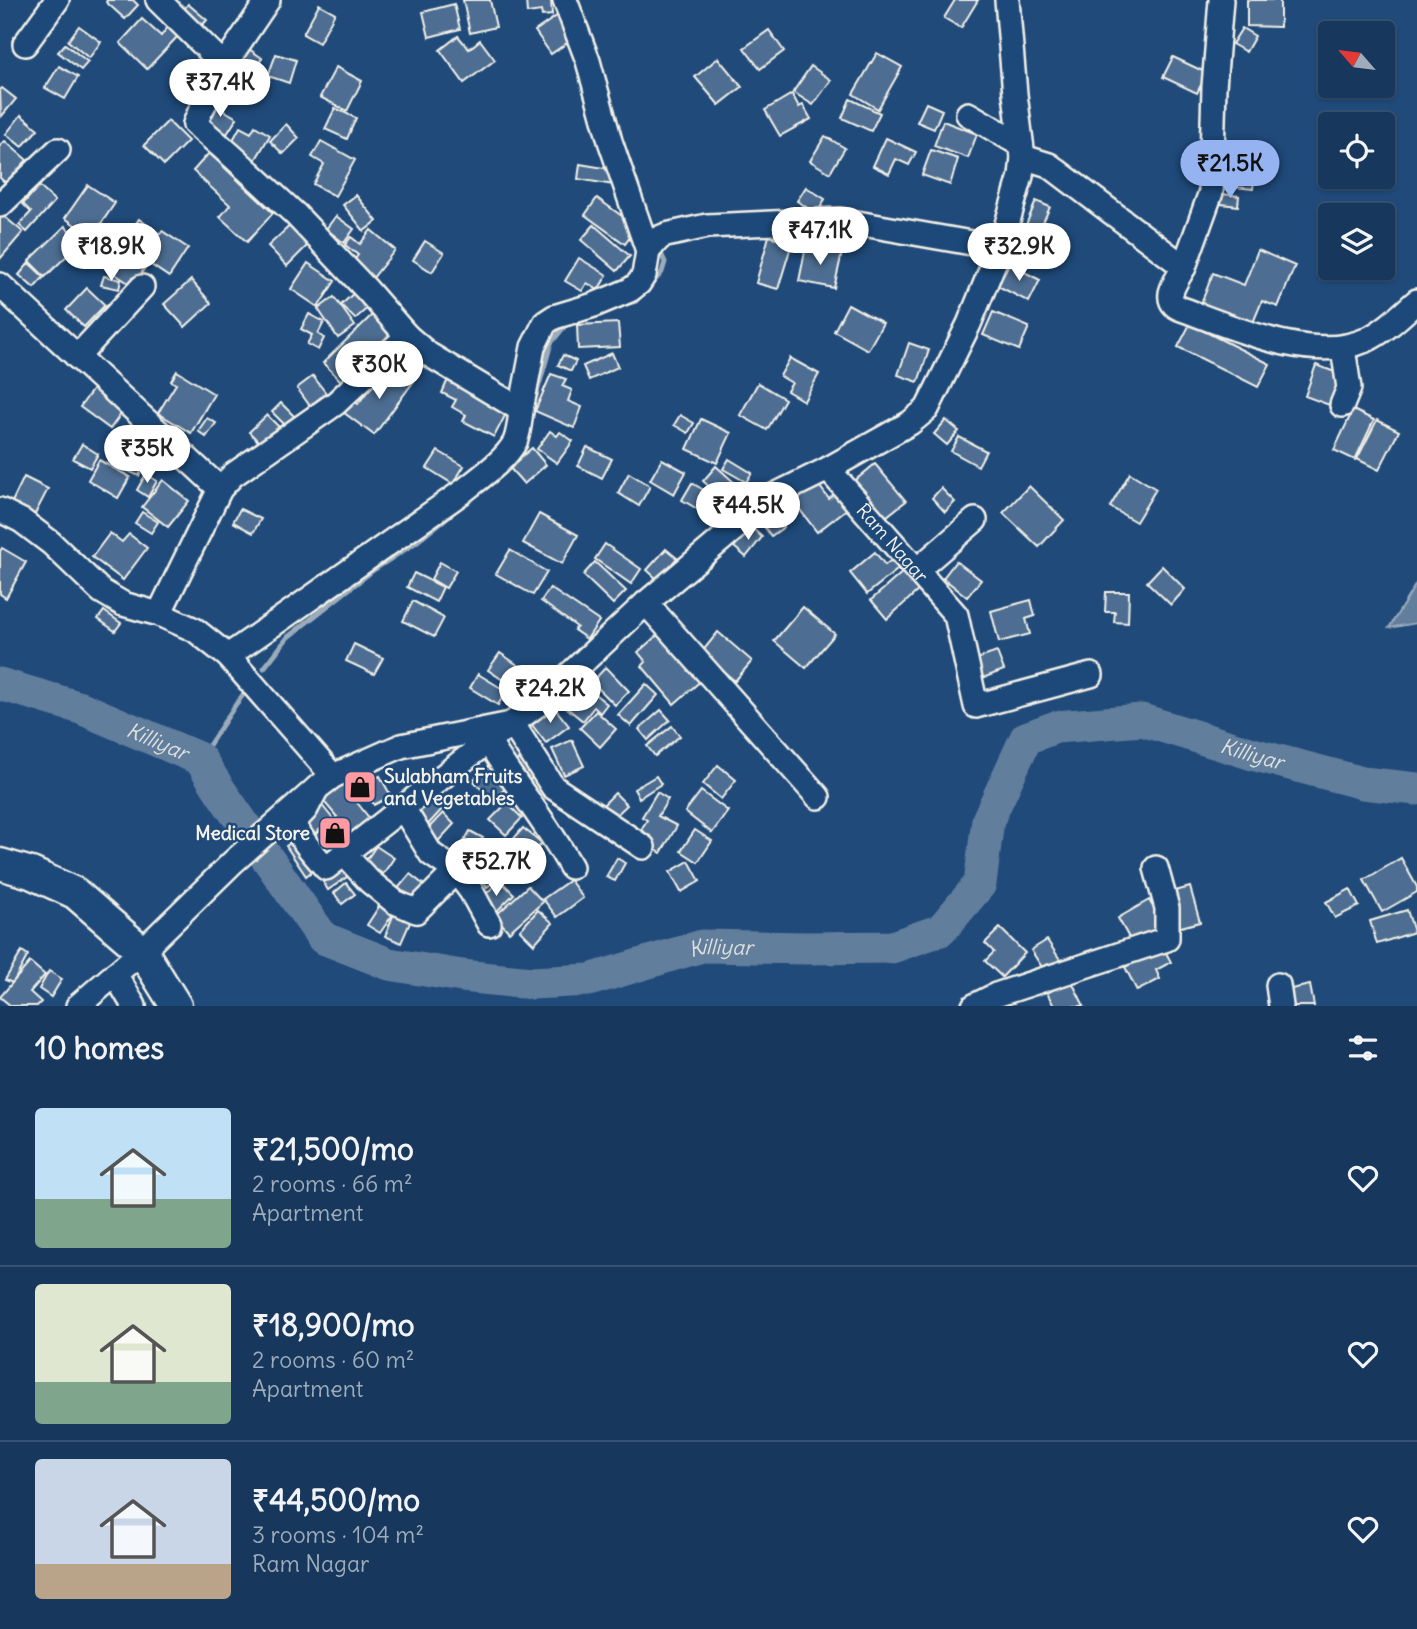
<!DOCTYPE html>
<meta charset="utf-8">
<style>
:root{--surface:#17385c;--page:#244365;--text:#f1f3f6;--muted:#9eacbb;--line:#365272;--accent:#95b2f1}
body{margin:0;font-family:Delius,sans-serif;background:var(--page);color:var(--text);height:100vh;display:flex;flex-direction:column;font-size:26px;white-space:nowrap}
*{box-sizing:border-box;margin:0}
p{font-size:23px;color:var(--muted)}
.icon{flex:none;width:38px;height:38px;fill:none;stroke:currentColor;stroke-width:2;stroke-linecap:round;stroke-linejoin:round}
.map{position:relative;height:1006px;overflow:hidden}
.panel{display:flex;flex-direction:column;background:var(--surface);flex:1}
.panel>*{flex:none}
.needle{width:46px;rotate:298deg}
.fabs{position:absolute;left:1318px;top:21px;display:grid;gap:14px}
.fabs a{display:grid;place-items:center;width:77px;height:77px;border-radius:7px;background:var(--surface);box-shadow:0 2px 5px #0004,0 0 0 2px var(--line);font-size:35px}
.price{position:absolute;translate:-50% -60px;padding:0 16px;border-radius:24px;background:#fff;color:#222;font-size:23px;line-height:46px;filter:drop-shadow(0 2px 4px #0008)}
.price::after{content:'';position:absolute;left:50%;top:42px;width:21px;height:16px;margin-left:-10px;background:inherit;clip-path:polygon(0 0,100% 0,50% 100%)}
.price.on{background:var(--accent);color:#111}
ul{padding:0;list-style:none}
li{display:flex;align-items:center;gap:21px;height:175px;padding:0 35px}
li+li{border-top:2px solid var(--line)}
li span{display:grid;place-items:center;flex:none;width:196px;height:140px;border-radius:7px;color:#555}
li>.icon{margin-inline-start:auto}
span .icon{width:84px;height:84px;fill:#fffc;stroke-width:1}
li b{font-size:30px}
h2{display:flex;justify-content:space-between;align-items:center;height:84px;padding:0 35px;font-size:30px}
.map>svg:first-child{display:block}
.water{fill:#627e9d;stroke:#9cacbb;stroke-width:2}
.lines{fill:none;stroke-linecap:round;stroke-linejoin:round}
.stream{stroke:#9cacbb;stroke-width:5}
.river{stroke:#627e9d;stroke-width:33}
.building{fill:#4d6e92;stroke:#f4f1e8;stroke-width:2}
.minor-casing{stroke:#f4f1e8;stroke-width:28}
.major-casing{stroke:#f4f1e8;stroke-width:35}
.minor{stroke:#1f4a7a;stroke-width:23}
.major{stroke:#1f4a7a;stroke-width:30}
.labels{text-anchor:middle;dominant-baseline:central;stroke-width:5;stroke-linejoin:round;paint-order:stroke}
.street-label{font-size:19px;fill:#f4f1e8;stroke:#1f4a7a}
.poi-label{font-size:19px;font-weight:bold;fill:#f4f1e8;stroke:#1f4a7a;text-anchor:start}
.water-label{font-size:21px;font-style:italic;fill:#dee0dd;stroke:#1f4a7a}
</style>
<div class="map">
<svg width="1417" height="1006" viewBox="0 0 1417 1006">
<rect width="100%" height="100%" fill="#1f4a7a"/>
<filter id="ink" filterUnits="userSpaceOnUse"><feTurbulence type="fractalNoise" baseFrequency=".0143" numOctaves="2"/><feDisplacementMap in="SourceGraphic" scale="14" xChannelSelector="R" yChannelSelector="G"/><feConvolveMatrix kernelMatrix="1 2 1 2 8 2 1 2 1" color-interpolation-filters="sRGB"/></filter>
<g filter="url(#ink)">
<path class="water" d="M1417,582V623L1389,628Z"/>
<g class="lines">
<g class="stream">
<path d="M650,286L662,272L665,262L658,247"/>
<path d="M622,305L636,301L643,293"/>
<path d="M531,421L534,403L551,343L569,321"/>
<path d="M264,668L288,637L372,571L415,543L460,507"/>
<path d="M200,759L236,704L246,691"/>
</g>
<path class="river" id="s1" d="M0,684L81,708L200,759L221,792L323,938L389,964L462,976L532,983L589,980L702,946L806,948L892,947L941,930L980,884L988,820L1026,738L1056,727L1142,720L1256,755L1363,783L1417,789"/>
</g>
<g class="building">
<path d="M107,0H133L138,5L125,19L106,2Z"/>
<path d="M463,0H490L496,27L470,33Z"/>
<path d="M526,0H551L552,15L542,16L541,11L527,13Z"/>
<path d="M955,0H978L961,28L944,18Z"/>
<path d="M1247,0H1280V27L1247,26Z"/>
<path d="M188,4L207,20L197,31L179,16Z"/>
<path d="M319,4L335,13L319,43L303,34Z"/>
<path d="M454,4L460,29L429,37L423,12Z"/>
<path d="M561,13L577,36L551,54L535,31Z"/>
<path d="M142,19L161,36L168,27L178,36L147,69L120,43Z"/>
<path d="M79,26L101,42L89,58L68,41Z"/>
<path d="M1242,28L1255,36L1246,52L1232,44Z"/>
<path d="M769,30L784,51L760,69L744,48Z"/>
<path d="M458,36L469,49L480,40L495,60L464,83L440,50Z"/>
<path d="M65,44L88,62L81,70L58,52Z"/>
<path d="M249,49L262,58L255,70L241,61Z"/>
<path d="M877,53L902,67L878,109L853,94Z"/>
<path d="M276,54L296,60L289,83L268,76Z"/>
<path d="M1173,57L1207,73L1197,93L1163,77Z"/>
<path d="M718,58L742,87L719,105L695,77Z"/>
<path d="M59,66L78,77L65,99L45,88Z"/>
<path d="M811,66L831,80L813,105L793,92Z"/>
<path d="M336,67L362,81L347,111L320,97Z"/>
<path d="M2,88L16,99L1,117L0,90Z"/>
<path d="M792,94L799,107L803,105L811,119L780,136L765,110Z"/>
<path d="M850,99L880,113L871,131L842,118Z"/>
<path d="M926,103L942,110L934,129L917,122Z"/>
<path d="M213,104L237,118L227,134L203,121Z"/>
<path d="M335,108L356,118L347,139L325,129Z"/>
<path d="M21,115L38,129L22,147L6,134Z"/>
<path d="M168,121L188,141L164,165L144,145Z"/>
<path d="M943,121L977,134L968,158L934,146Z"/>
<path d="M286,124L299,138L283,154L270,141Z"/>
<path d="M255,126L270,135L253,164L228,149L240,127L251,133Z"/>
<path d="M825,136L845,148L830,173L810,161Z"/>
<path d="M886,138L916,152L909,165L896,159L889,174L873,166Z"/>
<path d="M5,141L27,160L6,183L0,178V146Z"/>
<path d="M321,141L355,160L335,196L313,184L324,164L312,157Z"/>
<path d="M931,150L958,159L950,185L922,175Z"/>
<path d="M1229,151L1257,154L1253,189L1225,186Z"/>
<path d="M209,153L273,213L247,242L220,217L230,205L193,171Z"/>
<path d="M580,164L616,170L614,185L578,179Z"/>
<path d="M88,185L115,203L92,237L65,218Z"/>
<path d="M39,186L55,201L27,232L19,225L31,212L23,204Z"/>
<path d="M806,187L825,199L817,214L797,201Z"/>
<path d="M1222,194L1239,196L1238,206L1221,204Z"/>
<path d="M356,195L377,221L364,231L343,205Z"/>
<path d="M597,198L637,227L625,244L585,215Z"/>
<path d="M1036,201L1050,207L1035,240L1022,234Z"/>
<path d="M0,213L23,232L0,259Z"/>
<path d="M336,216L354,229L344,243L326,229Z"/>
<path d="M139,219L160,234L162,231L188,248L169,277L148,263L133,286L106,268Z"/>
<path d="M295,221L313,240L287,266L268,246Z"/>
<path d="M594,225L630,256L617,271L581,240Z"/>
<path d="M65,226L81,242L45,277L29,261Z"/>
<path d="M371,230L395,250L372,279L352,263L358,255L345,245L351,237L360,244Z"/>
<path d="M769,236L792,243L778,289L756,283Z"/>
<path d="M425,241L444,253L432,272L413,260Z"/>
<path d="M806,246L842,253L834,288L799,281Z"/>
<path d="M1258,250L1295,266L1278,307L1262,301L1250,330L1199,309L1213,273L1244,285Z"/>
<path d="M579,258L607,275L598,290L587,283L582,291L565,281Z"/>
<path d="M29,263L44,277L34,288L19,275Z"/>
<path d="M308,263L335,281L318,307L291,289Z"/>
<path d="M1009,264L1040,280L1029,302L998,286Z"/>
<path d="M104,276L121,280L119,289L101,285Z"/>
<path d="M191,280L211,303L185,327L164,304Z"/>
<path d="M87,288L105,305L84,327L66,310Z"/>
<path d="M357,290L371,305L355,319L341,305Z"/>
<path d="M334,297L355,326L338,338L318,309Z"/>
<path d="M848,304L883,323L868,350L834,331Z"/>
<path d="M993,312L1029,327L1019,350L983,335Z"/>
<path d="M374,313L397,336L346,386L323,363Z"/>
<path d="M309,314L324,322L318,334L324,338L318,350L307,344L312,335L301,329Z"/>
<path d="M618,323L620,347L578,349L577,325Z"/>
<path d="M1190,324L1270,364L1258,387L1178,347Z"/>
<path d="M909,343L929,350L918,382L898,375Z"/>
<path d="M612,353L618,367L589,380L583,366Z"/>
<path d="M563,355L576,361L571,371L558,365Z"/>
<path d="M790,358L819,374L804,401L787,391L792,383L780,376Z"/>
<path d="M1316,365L1343,375L1332,406L1305,396Z"/>
<path d="M400,370L414,381L374,435L343,412L352,400L358,404L383,371L393,379Z"/>
<path d="M177,371L214,394L191,433L158,413L176,384L171,381Z"/>
<path d="M551,374L566,379L562,386L572,390L568,401L582,407L574,428L535,411Z"/>
<path d="M313,376L326,393L310,406L297,388Z"/>
<path d="M449,377L509,408L494,437L463,421L466,415L452,407L456,400L442,393Z"/>
<path d="M758,383L785,399L767,430L740,415Z"/>
<path d="M96,385L126,407L110,429L80,407Z"/>
<path d="M281,403L296,418L287,427L272,412Z"/>
<path d="M1353,410L1374,420L1355,460L1334,450Z"/>
<path d="M267,415L280,428L262,445L249,432Z"/>
<path d="M680,415L694,423L688,433L674,425Z"/>
<path d="M207,418L216,423L206,437L198,431Z"/>
<path d="M701,419L731,433L717,463L687,449Z"/>
<path d="M946,420L959,431L947,445L934,434Z"/>
<path d="M1377,420L1399,431L1379,470L1357,459Z"/>
<path d="M550,431L557,436L560,432L573,441L557,463L537,449Z"/>
<path d="M147,435L156,439L139,476L109,462L117,445L137,455Z"/>
<path d="M959,437L986,451L978,466L951,451Z"/>
<path d="M82,444L98,454L90,468L73,459Z"/>
<path d="M587,447L612,459L602,478L578,466Z"/>
<path d="M532,448L546,465L524,484L509,467Z"/>
<path d="M438,451L464,466L453,484L427,468Z"/>
<path d="M662,459L686,472L674,494L650,480Z"/>
<path d="M729,459L752,473L746,482L723,469Z"/>
<path d="M99,460L130,477L118,498L88,480Z"/>
<path d="M875,464L906,501L882,520L852,483Z"/>
<path d="M716,466L746,493L733,508L703,481Z"/>
<path d="M629,473L650,486L639,506L618,493Z"/>
<path d="M1130,473L1156,489L1136,522L1110,507Z"/>
<path d="M146,474L157,481L148,497L137,490Z"/>
<path d="M24,477L48,489L34,516L11,504Z"/>
<path d="M163,480L189,501L168,527L142,507Z"/>
<path d="M692,483L727,504L718,521L682,500Z"/>
<path d="M818,484L829,499L836,493L848,508L817,532L794,502Z"/>
<path d="M1029,486L1064,520L1039,547L1003,513Z"/>
<path d="M941,488L955,502L945,512L932,498Z"/>
<path d="M240,509L261,519L253,533L233,522Z"/>
<path d="M773,511L784,527L771,536L760,521Z"/>
<path d="M142,512L158,522L151,533L135,523Z"/>
<path d="M539,514L578,535L562,564L523,543Z"/>
<path d="M751,527L762,537L746,557L734,547Z"/>
<path d="M110,533L122,542L129,534L147,548L123,580L92,557Z"/>
<path d="M605,544L641,569L631,584L595,559Z"/>
<path d="M2,548L26,562L6,598L0,594V551Z"/>
<path d="M666,549L677,558L658,580L647,570Z"/>
<path d="M510,550L547,572L533,595L496,574Z"/>
<path d="M875,552L885,565L895,557L902,566L867,594L850,573Z"/>
<path d="M956,561L981,580L967,597L943,578Z"/>
<path d="M440,562L456,571L446,588L431,579Z"/>
<path d="M595,562L626,591L613,604L583,575Z"/>
<path d="M1162,566L1185,589L1171,605L1147,582Z"/>
<path d="M904,571L920,589L887,619L871,600Z"/>
<path d="M414,573L443,587L436,602L407,587Z"/>
<path d="M550,588L599,621L587,639L574,630L577,627L541,601Z"/>
<path d="M1106,592H1129L1128,623L1114,622L1115,612H1105Z"/>
<path d="M1031,600L1035,616L1026,619L1030,634L999,642L991,611Z"/>
<path d="M413,601L444,618L434,637L403,621Z"/>
<path d="M803,607L835,634L806,668L774,641Z"/>
<path d="M104,611L121,623L115,631L98,619Z"/>
<path d="M662,631L703,679L674,704L642,666L646,662L638,652Z"/>
<path d="M718,632L752,661L735,681L701,653Z"/>
<path d="M354,644L383,658L374,674L346,661Z"/>
<path d="M997,652L1004,670L975,681L968,662Z"/>
<path d="M500,653L540,680L528,697L488,670Z"/>
<path d="M606,667L629,691L615,705L592,682Z"/>
<path d="M478,674L506,691L498,705L470,688Z"/>
<path d="M580,682L607,704L600,713L594,707L583,721L562,704Z"/>
<path d="M646,684L658,695L631,726L618,715Z"/>
<path d="M554,707L569,726L546,743L532,725Z"/>
<path d="M661,710L670,720L648,740L639,729Z"/>
<path d="M596,711L616,729L600,747L580,728Z"/>
<path d="M672,726L680,736L655,756L647,746Z"/>
<path d="M572,740L584,766L564,775L552,749Z"/>
<path d="M523,755L538,772L524,786L509,769Z"/>
<path d="M490,764L509,785L492,801L473,780Z"/>
<path d="M718,765L736,780L721,799L703,784Z"/>
<path d="M380,776L391,796L374,805L363,786Z"/>
<path d="M656,776L661,784L639,798L634,789Z"/>
<path d="M340,781L374,824L324,864L307,842L337,817L320,797Z"/>
<path d="M701,791L728,811L712,833L685,812Z"/>
<path d="M657,792L668,799L658,816L677,826L661,853L636,838L647,820L642,817Z"/>
<path d="M431,793L445,806L424,829L409,816Z"/>
<path d="M615,793L627,805L609,822L598,810Z"/>
<path d="M507,803L522,818L506,835L490,820Z"/>
<path d="M321,804L333,819L308,839L296,824Z"/>
<path d="M443,813L454,824L432,848L420,837Z"/>
<path d="M523,828L542,843L524,865L505,849Z"/>
<path d="M695,830L712,841L698,862L681,851Z"/>
<path d="M470,831L483,838L466,866L454,859Z"/>
<path d="M299,837L319,866L306,876L286,846Z"/>
<path d="M376,846L394,858L383,874L365,862Z"/>
<path d="M488,851L504,874L487,887L471,864Z"/>
<path d="M617,858L625,863L615,881L606,877Z"/>
<path d="M1401,858L1417,887V892L1382,912L1364,880Z"/>
<path d="M689,861L700,881L681,892L670,872Z"/>
<path d="M342,862L350,875L328,890L320,877Z"/>
<path d="M410,874L424,885L409,903L395,892Z"/>
<path d="M500,880L514,894L493,915L479,901Z"/>
<path d="M570,880L583,898L557,917L543,899Z"/>
<path d="M346,883L355,894L342,904L334,893Z"/>
<path d="M528,886L543,902L509,932L495,916Z"/>
<path d="M1190,887L1200,922L1177,928L1168,893Z"/>
<path d="M1350,889L1359,906L1335,918L1326,902Z"/>
<path d="M1149,900L1164,926L1133,945L1118,918Z"/>
<path d="M380,905L393,914L380,933L367,925Z"/>
<path d="M538,910L553,923L534,944L520,930Z"/>
<path d="M1407,910L1414,932L1377,944L1370,921Z"/>
<path d="M395,911L412,918L401,943L385,936Z"/>
<path d="M1000,928L1025,953L1002,977L985,961L994,952L985,943Z"/>
<path d="M1047,940L1061,961L1045,972L1031,950Z"/>
<path d="M1163,947L1171,962L1156,970L1160,979L1137,991L1125,967Z"/>
<path d="M22,951L28,955L13,983L5,980Z"/>
<path d="M30,962L45,975L30,992L41,1002L37,1006H11L0,997Z"/>
<path d="M49,971L62,979L51,997L39,989Z"/>
<path d="M1071,980L1084,1006H1054L1047,993Z"/>
<path d="M1310,985L1314,1006H1285L1282,991Z"/>
</g>
<g class="lines">
<defs>
<g id="minor">
<path d="M158,0L224,65C217,86 202,103 195,124L231,155L295,214L367,290L407,336L428,354L521,410C520,420 519,433 515,442C505,461 478,479 462,492L228,656L333,776"/>
<path d="M565,0L588,61L610,141L648,251"/>
<path d="M25,44L57,0"/>
<path d="M224,65L268,0"/>
<path d="M968,114L1021,145"/>
<path d="M1023,157L1049,165L1184,267C1177,280 1161,299 1179,308C1232,327 1312,364 1366,340C1385,331 1401,315 1417,301"/>
<path d="M0,205L58,150"/>
<path d="M1184,267L1211,192L1214,87L1221,0"/>
<path d="M0,285L220,489"/>
<path d="M77,357L142,287"/>
<path d="M1342,405L1349,388L1343,348"/>
<path d="M521,410L533,347L545,323L554,317L594,305L630,290L639,283L644,275L648,251L659,238L666,235L707,226L840,220L1000,248"/>
<path id="s2" d="M828,469L956,615L976,706L1091,675"/>
<path d="M0,510L22,521L51,543L101,591L123,604L159,614L195,630L228,656"/>
<path d="M917,570L975,520"/>
<path d="M646,603L818,797"/>
<path d="M159,614L220,489L233,475L336,403L407,336"/>
<path d="M512,723L553,787L643,847"/>
<path d="M488,741C514,784 547,823 571,867"/>
<path d="M317,788L306,809L294,822C300,840 314,854 326,868L488,741L537,705L646,603L773,496L828,469L910,423L927,409L969,324L1000,248L1021,176L1023,157L1015,94L1007,0"/>
<path d="M403,808L431,854L456,871L471,891L489,924"/>
<path d="M344,854L369,881L395,902L416,911L456,871"/>
<path d="M115,974L134,1006"/>
<path d="M1278,985L1281,1006"/>
<path d="M78,1006L142,951L233,862L317,788L333,776L401,746L506,725"/>
<path d="M974,1006L996,995L1167,939V908L1156,868"/>
</g>
<path id="major" d="M0,864L31,873L75,893L142,951L176,1006"/>
</defs>
<use href="#minor" class="minor-casing"/>
<use href="#major" class="major-casing"/>
<use href="#minor" class="minor"/>
<use href="#major" class="major"/>
</g>
</g>
<defs>
<symbol id="shop-square" viewBox="-11 -11 22 22"><rect x="-9" y="-9" width="18" height="18" rx="4" fill="#ff9aa2" stroke="#1f4a7a"/><path d="M-5-2.5h2.3a2.7 3.5 0 0 1 5.4 0H5L5.5 6h-11ZM-1.5-2.5h3a1.5 2.3 0 0 0-3 0Z" fill="#111"/></symbol>
</defs>
<g fill-rule="evenodd">
<use href="#shop-square" x="341" y="768" width="38" height="38"/>
<use href="#shop-square" x="316" y="814" width="38" height="38"/>
</g>
<g class="labels">
<g class="street-label">
<text stroke="none"><textPath href="#s2" startOffset="98">Ram Nagar</textPath></text>
</g>
<g class="poi-label">
<text x="384" y="776">Sulabham Fruits<tspan x="384" dy="22">and Vegetables</tspan></text>
<text x="310" y="833" text-anchor="end">Medical Store</text>
</g>
<g class="water-label">
<text stroke="none"><textPath href="#s1" startOffset="168">Killiyar</textPath></text>
<text stroke="none"><textPath href="#s1" startOffset="1512">Killiyar</textPath></text>
<text stroke="none"><textPath href="#s1" startOffset="840">Killiyar</textPath></text>
</g>
</g>
</svg>
<div class="fabs">
<a><svg class="needle" viewBox="-14 -14 28 28"><path d="M0-13l5 13h-10z" fill="#e53935"/><path d="M0 13l5-13h-10z" fill="#9eacbb"/></svg></a>
<a><svg class="icon" aria-label="locate" viewBox="0 0 24 24"><circle cx="12" cy="12" r="6"/><path d="M12 2v4M12 18v4M2 12h4M18 12h4"/></svg></a>
<a><svg class="icon" aria-label="layers" viewBox="0 0 24 24"><path d="M12 4l9 5-9 5-9-5zM3 14l9 5 9-5"/></svg></a>
</div>
<b class="price" style="left:220px;top:119px">₹37.4K</b>
<b class="price on" style="left:1230px;top:200px">₹21.5K</b>
<b class="price" style="left:820px;top:267px">₹47.1K</b>
<b class="price" style="left:111px;top:283px">₹18.9K</b>
<b class="price" style="left:1019px;top:283px">₹32.9K</b>
<b class="price" style="left:379px;top:401px">₹30K</b>
<b class="price" style="left:147px;top:485px">₹35K</b>
<b class="price" style="left:748px;top:542px">₹44.5K</b>
<b class="price" style="left:550px;top:725px">₹24.2K</b>
<b class="price" style="left:496px;top:898px">₹52.7K</b>
</div>
<section class="panel">
<h2>10 homes<svg class="icon" aria-label="filters" viewBox="0 0 24 24"><path d="M4 7h16M4 17h16"/><circle cx="9" cy="7" r="2"/><circle cx="15" cy="17" r="2"/></svg></h2>
<ul>
<li><span style="background:linear-gradient(#bfe0f5 65%,#7fa58c 0)"><svg class="icon" aria-label="home" viewBox="0 0 24 24"><path d="M3 11l9-7 9 7M6 9v11h12V9"/></svg></span><div><b>₹21,500/mo</b><p>2 rooms · 66 m²</p><p>Apartment</p></div><svg class="icon" aria-label="heart" viewBox="0 0 24 24"><path d="M12 20l-8-8c-3-5 5-10 8-4 3-6 11-1 8 4z"/></svg></li>
<li><span style="background:linear-gradient(#dfe7d0 70%,#7fa58c 0)"><svg class="icon" aria-label="home" viewBox="0 0 24 24"><path d="M3 11l9-7 9 7M6 9v11h12V9"/></svg></span><div><b>₹18,900/mo</b><p>2 rooms · 60 m²</p><p>Apartment</p></div><svg class="icon" aria-label="heart" viewBox="0 0 24 24"><path d="M12 20l-8-8c-3-5 5-10 8-4 3-6 11-1 8 4z"/></svg></li>
<li><span style="background:linear-gradient(#c9d6e8 75%,#b9a48a 0)"><svg class="icon" aria-label="home" viewBox="0 0 24 24"><path d="M3 11l9-7 9 7M6 9v11h12V9"/></svg></span><div><b>₹44,500/mo</b><p>3 rooms · 104 m²</p><p>Ram Nagar</p></div><svg class="icon" aria-label="heart" viewBox="0 0 24 24"><path d="M12 20l-8-8c-3-5 5-10 8-4 3-6 11-1 8 4z"/></svg></li>
</ul>
</section>
